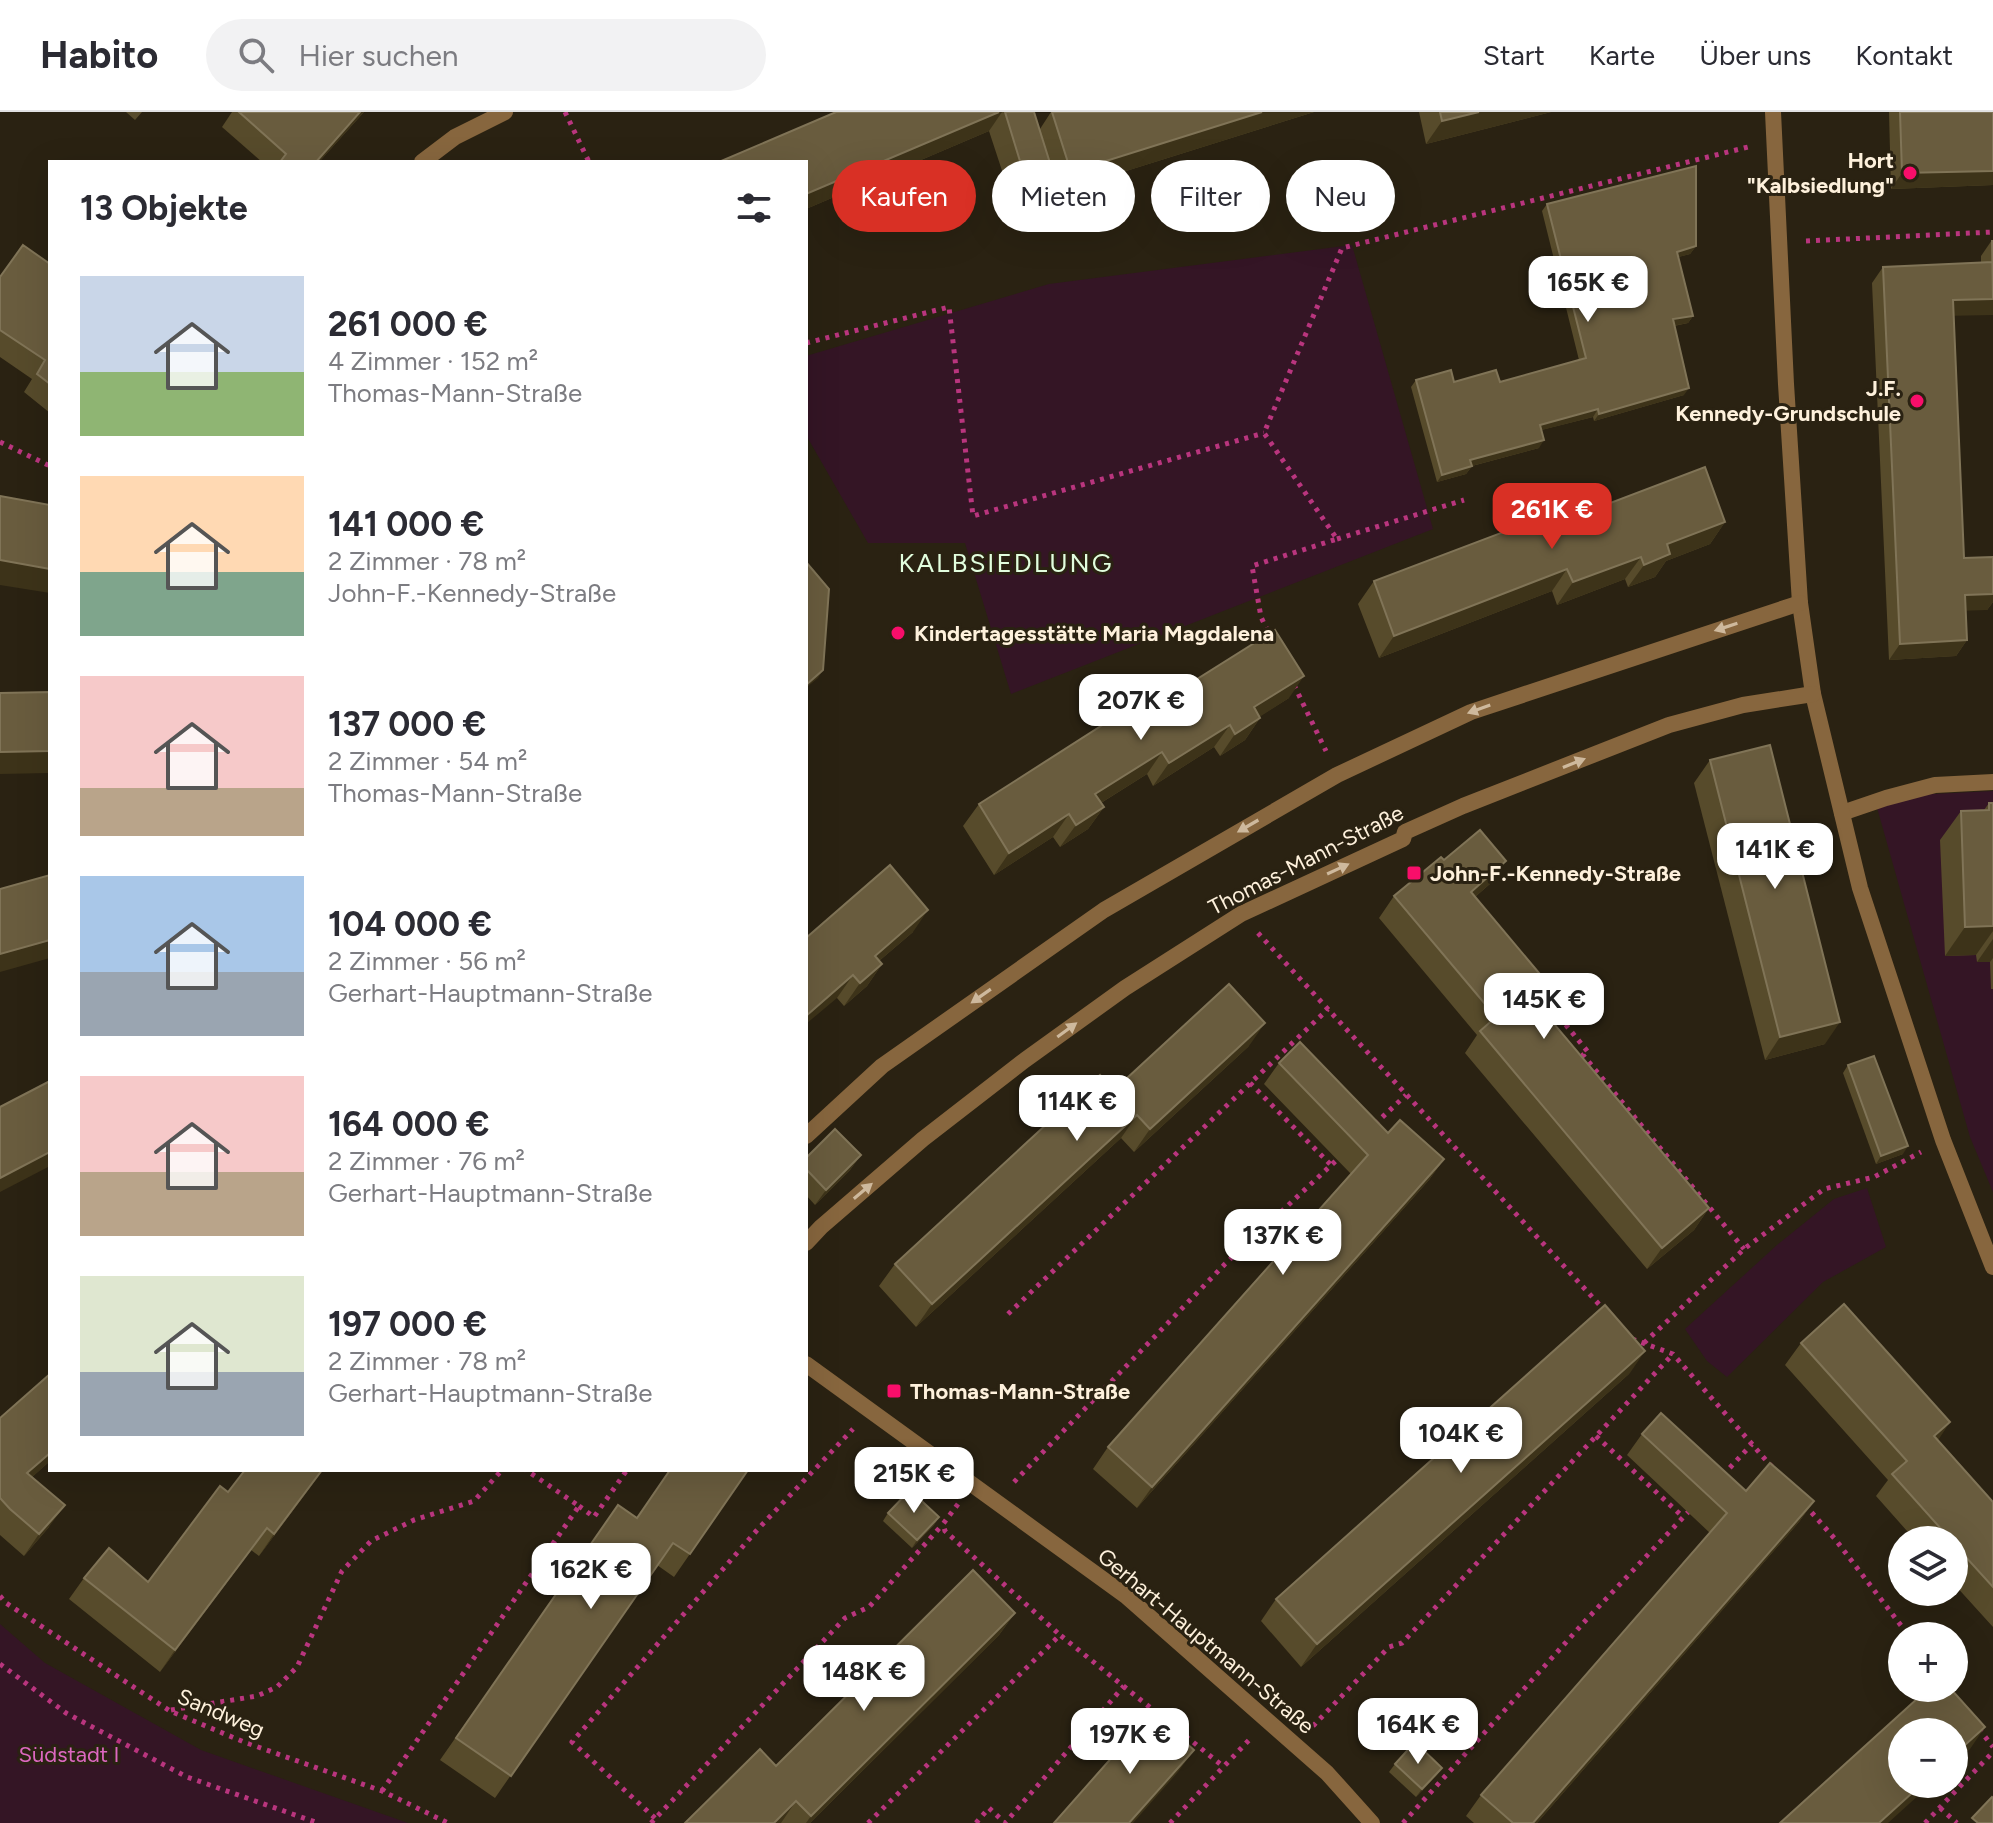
<!DOCTYPE html>
<html lang="de">
<meta charset="utf-8">
<style>
:root{--surface:#fff;--page:#f2f2f3;--text:#2b2b33;--muted:#7c7c81;--line:#e1e1e2;--accent:#d93025}
body{margin:0;font-family:Figtree,sans-serif;background:var(--page);color:var(--text);height:100vh;display:flex;flex-direction:column;font-size:30px;white-space:nowrap}
*{box-sizing:border-box;margin:0}
p{font-size:26px;color:var(--muted)}
.icon{flex:none;width:44px;height:44px;fill:none;stroke:currentColor;stroke-width:2;stroke-linecap:round;stroke-linejoin:round}
.map{position:relative;flex:1;overflow:hidden}
.sheet{position:absolute;left:48px;top:48px;width:760px;height:1312px;display:flex;flex-direction:column;background:var(--surface);border-radius:0px;box-shadow:0 8px 32px #0002}
.sheet>*{flex:none}
.banner{position:absolute;left:832px;top:48px;width:760px;height:72px;display:flex;gap:16px}
.buttons{position:absolute;left:1888px;top:1414px;display:grid;gap:16px}
.buttons a{display:grid;place-items:center;width:80px;height:80px;border-radius:50%;background:var(--surface);box-shadow:0 8px 32px #0002;font-size:40px}
.price{position:absolute;translate:-50% -68px;padding:0 18px;border-radius:16px;background:#fff;color:#222;font-size:26px;line-height:52px;filter:drop-shadow(0 2px 4px #0008)}
.price::after{content:'';position:absolute;left:50%;top:48px;width:24px;height:18px;margin-left:-12px;background:inherit;clip-path:polygon(0 0,100% 0,50% 100%)}
.price.selected{background:var(--accent);color:#fff}
ul{padding:0;list-style:none}
li{display:flex;align-items:center;gap:24px;height:200px;padding:0 32px}
li span{display:grid;place-items:center;flex:none;width:224px;height:160px;border-radius:0px;color:#555}
li>.icon{margin-inline-start:auto}
span .icon{width:96px;height:96px;fill:#fffc;stroke-width:1}
li b{font-size:34px}
h2{display:flex;justify-content:space-between;align-items:center;height:96px;padding:0 32px;font-size:34px}
.tag{padding:0 28px;border-radius:36px;background:var(--surface);box-shadow:0 8px 32px #0002;font-size:28px;line-height:72px}
.tag.selected{background:var(--accent);color:#fff}
header{display:flex;align-items:center;gap:48px;box-sizing:border-box;height:112px;padding:0 40px;background:var(--surface);border-bottom:2px solid var(--line)}
header strong{font-size:38px}
nav{display:flex;gap:44px;margin-inline-start:auto;font-size:28px}
.search{width:560px;height:72px;background:var(--page);display:flex;align-items:center;gap:20px;box-sizing:border-box;padding:0 28px;border-radius:44px;color:var(--muted);font-size:30px}
.map>svg:first-child{display:block}
.green{fill:#341525}
.lines{fill:none;stroke-linecap:round;stroke-linejoin:round}
.path{stroke:#b9357e;stroke-width:5;stroke-dasharray:4 6;stroke-linecap:butt}
.lane{stroke:#87663e;stroke-width:16}
.street{stroke:#87663e;stroke-width:16}
.wall{fill:#574b2b}
.shaded-wall{fill:#3d3319}
.building{fill:#695c3e;stroke:#807457;stroke-width:2}
.oneway{fill:#ceb99d}
.poi-dot{fill:#f80e6a;stroke:#2a2212;stroke-width:3}
.labels{text-anchor:middle;dominant-baseline:central;stroke-width:6;stroke-linejoin:round;paint-order:stroke}
.poi-label{font-size:22px;font-weight:bold;fill:#fef1dc;stroke:#2a2212;text-anchor:start}
.street-label{font-size:22px;fill:#fef1dc;stroke:#2a2212}
.park-label{font-size:22px;fill:#dd68c0;stroke:#2a2212}
.quarter-label{font-size:26px;letter-spacing:2px;fill:#e2fede;stroke:#2a2212}
</style>
<header>
<strong>Habito</strong>
<div class="search"><svg class="icon" aria-label="search" viewBox="0 0 24 24"><circle cx="10" cy="10" r="6"/><path d="M15 15l6 6"/></svg>Hier suchen</div>
<nav><a>Start</a><a>Karte</a><a>Über uns</a><a>Kontakt</a></nav>
</header>
<div class="map">
<svg width="1993" height="1711" viewBox="0 0 1993 1711">
<rect width="100%" height="100%" fill="#2a2212"/>
<g class="green">
<path d="M1352,133L1433,417L1011,582L965,431H868L806,323V244L1049,172Z"/>
<path d="M1993,679V1080L1970,1025L1874,685Z"/>
<path d="M1867,1076L1886,1135L1823,1170L1727,1265L1707,1249L1685,1217L1777,1133L1834,1087Z"/>
<path d="M0,1512L45,1551L201,1638L408,1711H0Z"/>
</g>
<g class="lines">
<g class="path">
<path d="M565,0L589,50"/>
<path d="M1806,129L1993,120"/>
<path d="M806,231L949,195L973,404L1264,321"/>
<path d="M0,330L50,354"/>
<path d="M1337,427L1464,388"/>
<path d="M1272,528L1261,505L1252,454L1337,427L1264,321L1342,136L1748,35"/>
<path d="M1294,573L1326,639"/>
<path d="M1258,821L1606,1200"/>
<path d="M1534,874L1588,940L1583,943L1744,1137"/>
<path d="M1250,971L1331,1053"/>
<path d="M1375,1012L1406,983"/>
<path d="M1008,1202L1328,897"/>
<path d="M1632,1227L1673,1242L1772,1355"/>
<path d="M1644,1231L1744,1137L1824,1077L1874,1065L1921,1040"/>
<path d="M1596,1324L1683,1405"/>
<path d="M1723,1363L1752,1332"/>
<path d="M1014,1370L1225,1152L1341,1044"/>
<path d="M958,1392L943,1412L945,1419L1060,1523"/>
<path d="M1805,1393L1835,1427L1909,1524"/>
<path d="M579,1394L594,1405L627,1358"/>
<path d="M0,1484L6,1491L170,1599L244,1630L382,1679L448,1711"/>
<path d="M0,1552L66,1601L187,1665L318,1711"/>
<path d="M171,1598L257,1584L277,1575L297,1555L342,1459L371,1429L414,1408L474,1389L502,1358"/>
<path d="M1313,1614L1389,1535L1402,1531L1673,1242"/>
<path d="M1979,1617L1993,1635"/>
<path d="M382,1679L579,1394L526,1358"/>
<path d="M1940,1696L1957,1711"/>
<path d="M655,1706L572,1630L758,1417L853,1317"/>
<path d="M651,1711L845,1506L869,1495L943,1412"/>
<path d="M868,1711L1060,1523L1224,1655"/>
<path d="M976,1711L989,1696L1005,1711L1124,1574"/>
<path d="M1170,1711L1250,1627"/>
<path d="M1403,1711L1587,1507L1692,1396"/>
<path d="M1925,1711L1993,1640"/>
</g>
<path class="lane" d="M1842,701L1886,686L1935,673L1993,670"/>
<g class="street">
<path d="M1773,0L1786,272L1800,491L1813,582L1860,776L1943,1028L1993,1155"/>
<path d="M422,50L455,25L505,0"/>
<path d="M806,1024L882,954L1104,798L1337,663L1471,600L1800,491"/>
<path d="M806,1131L821,1115L923,1027L1025,948L1125,876L1241,802L1403,727L1405,720L1463,694L1669,613L1743,593L1813,582"/>
<path d="M806,1252L1126,1484L1327,1661L1372,1711"/>
</g>
</g>
<g class="wall">
<path d="M126,0H142L135,8Z"/>
<path d="M232,0H364L319,50H262L222,15Z"/>
<path d="M836,0H1034L1040,17L1051,0H1314L1056,81L1047,54L1035,72L1009,80L989,19L806,97V50Z"/>
<path d="M1419,0H1551L1426,32Z"/>
<path d="M1889,0H1993V73L1891,77Z"/>
<path d="M1547,92L1696,134L1690,142L1678,145L1693,204L1688,211L1674,214L1684,283L1594,309L1593,305L1541,318L1539,336L1472,354L1466,362L1437,370L1411,275L1416,268L1454,270H1500L1579,248L1542,99Z"/>
<path d="M1992,128L1993,203H1954L1964,446L1993,445V490L1987,498H1966L1967,528L1956,544L1889,548L1872,171L1883,155L1981,151V144Z"/>
<path d="M50,152V301L24,280L32,267L0,245V165Z"/>
<path d="M1725,410L1710,432L1666,449L1655,465L1628,475L1625,467L1557,493L1552,479L1379,546L1358,492L1374,469L1555,412Z"/>
<path d="M1289,586L1260,604V606L1245,628L1220,644L1214,635L1153,674L1147,662L1101,691L1104,695L1088,717L1060,735L1053,725L994,763L963,714L979,692L1143,601Z"/>
<path d="M1710,648L1825,932L1765,948L1694,671Z"/>
<path d="M1989,691H1993V877H1991L1990,850H1977L1976,843L1945,844L1940,728L1961,699L1984,698Z"/>
<path d="M1444,748L1491,771L1475,785L1532,885L1709,1096L1694,1118L1647,1157L1465,941L1477,923L1379,806L1394,784Z"/>
<path d="M913,820L879,849L882,852L867,874L844,894L837,886L806,826Z"/>
<path d="M1249,934L1134,1040L1121,1026L916,1215L879,1174L895,1152L1114,978Z"/>
<path d="M1279,951L1388,1021L1444,1047L1429,1068L1137,1396L1093,1357L1108,1335L1351,1062L1264,972Z"/>
<path d="M1848,953L1903,1042L1876,1052L1843,961Z"/>
<path d="M861,1043L850,1058L815,1093L806,1083V1046Z"/>
<path d="M1801,1231L1938,1328L1993,1390V1515L1954,1472V1428H1915L1876,1384L1888,1368L1785,1253Z"/>
<path d="M1630,1261L1301,1555L1261,1509L1276,1487Z"/>
<path d="M0,1306L50,1349L32,1365L49,1415L24,1444L0,1423Z"/>
<path d="M1642,1322L1746,1379L1814,1389L1799,1410L1537,1711H1474L1466,1704L1481,1683L1710,1421L1627,1343Z"/>
<path d="M245,1358H323L259,1444L251,1438L160,1560L69,1487L84,1466L148,1470L228,1380Z"/>
<path d="M748,1358L674,1465L657,1453L495,1686L440,1648L618,1393L637,1406Z"/>
<path d="M888,1401L939,1405L934,1413L912,1436L883,1409Z"/>
<path d="M1015,1501L999,1523L810,1711H685Z"/>
<path d="M1395,1652L1442,1656L1436,1664L1416,1685L1389,1660Z"/>
</g>
<g class="shaded-wall">
<path d="M360,0H364L319,50H316Z"/>
<path d="M999,0H1002L989,19L806,97V82Z"/>
<path d="M1262,0H1314L1056,81L1071,60Z"/>
<path d="M1479,0H1551L1426,32L1442,9Z"/>
<path d="M1050,51L1035,72L1009,80L1023,59Z"/>
<path d="M1993,59V73L1891,77L1902,61Z"/>
<path d="M1696,134L1690,142L1671,147L1677,140Z"/>
<path d="M1993,187V203L1942,204L1953,188Z"/>
<path d="M1693,204L1688,211L1667,215L1673,207Z"/>
<path d="M1689,276L1684,283L1594,309L1599,302Z"/>
<path d="M1598,297L1593,305L1534,320L1540,313Z"/>
<path d="M1544,328L1539,336L1464,356L1470,348Z"/>
<path d="M1472,354L1466,362L1437,370L1442,363Z"/>
<path d="M1725,410L1710,432L1666,449L1655,465L1628,475L1644,453L1667,432Z"/>
<path d="M1641,445L1625,467L1557,493L1573,470Z"/>
<path d="M0,448L50,457V481L0,473Z"/>
<path d="M1567,457L1552,479L1379,546L1394,524Z"/>
<path d="M1993,482V490L1987,498L1954,499L1965,483Z"/>
<path d="M1967,528L1956,544L1889,548L1900,532Z"/>
<path d="M823,558L818,566L806,576V573Z"/>
<path d="M1304,564L1289,586L1239,618L1254,595Z"/>
<path d="M1260,606L1245,628L1220,644L1235,622Z"/>
<path d="M1230,613L1214,635L1153,674L1169,651Z"/>
<path d="M50,639V661L0,662V640Z"/>
<path d="M1162,640L1147,662L1080,704L1095,682Z"/>
<path d="M1104,695L1088,717L1060,735L1076,713Z"/>
<path d="M1069,702L1053,725L994,763L1009,741Z"/>
<path d="M1506,749L1491,771L1455,802L1471,780Z"/>
<path d="M928,798L913,820L859,866L875,844Z"/>
<path d="M1993,814V819L1976,843L1945,844L1965,815Z"/>
<path d="M1993,827V846L1990,850H1977Z"/>
<path d="M50,828V846L0,860V842Z"/>
<path d="M882,852L867,874L844,894L860,871Z"/>
<path d="M853,863L837,886L806,912V904Z"/>
<path d="M1544,867L1529,889L1528,881Z"/>
<path d="M1840,910L1825,932L1765,948L1780,925Z"/>
<path d="M1265,911L1249,934L1134,1040L1150,1017Z"/>
<path d="M1137,1003L1121,1026L916,1215L932,1192Z"/>
<path d="M1908,1034L1903,1042L1876,1052L1881,1044Z"/>
<path d="M50,1040V1054L0,1080V1066Z"/>
<path d="M861,1043L850,1058L815,1093L826,1078Z"/>
<path d="M1444,1047L1429,1068L1137,1396L1152,1375Z"/>
<path d="M1709,1096L1694,1118L1647,1157L1662,1136Z"/>
<path d="M1645,1239L1630,1261L1301,1555L1317,1532Z"/>
<path d="M1950,1310L1935,1333L1934,1324Z"/>
<path d="M50,1341V1349L12,1383L27,1361Z"/>
<path d="M322,1358H323L259,1444L274,1422Z"/>
<path d="M1814,1389L1799,1410L1537,1711H1533Z"/>
<path d="M65,1393L49,1415L24,1444L39,1422Z"/>
<path d="M939,1405L934,1413L912,1436L917,1428Z"/>
<path d="M267,1416L251,1438L160,1560L175,1538Z"/>
<path d="M1015,1501L999,1523L810,1711H806L811,1704Z"/>
<path d="M1985,1615L1970,1637L1954,1651V1643Z"/>
<path d="M1194,1638L1178,1660L1133,1711H1129Z"/>
<path d="M1442,1656L1436,1664L1416,1685L1422,1677Z"/>
<path d="M1922,1672H1931L1888,1711H1879Z"/>
<path d="M796,1689L781,1711H774Z"/>
</g>
<g class="building">
<path d="M239,0H360L316,50H280L286,42Z"/>
<path d="M836,0H999L806,82V50H719Z"/>
<path d="M1005,0H1034L1050,51L1023,59Z"/>
<path d="M1052,0H1262L1071,60Z"/>
<path d="M1440,0H1479L1442,9Z"/>
<path d="M1900,0H1993V59L1902,61Z"/>
<path d="M1696,54V134L1677,140L1693,204L1673,207L1689,276L1599,302L1598,297L1540,313L1544,328L1470,348L1472,354L1442,363L1416,268L1451,258L1454,270L1496,258L1500,270L1586,246L1547,92Z"/>
<path d="M1992,128L1993,187L1953,188L1964,446L1993,445V482L1965,483L1967,528L1900,532L1883,155L1993,150Z"/>
<path d="M23,133L50,152V272L37,262L45,248L0,218V165Z"/>
<path d="M1705,355L1725,410L1667,432L1670,442L1644,453L1641,445L1573,470L1567,457L1394,524L1374,469L1551,402L1555,412Z"/>
<path d="M0,384L50,393V457L0,448Z"/>
<path d="M806,450L829,477L823,558L806,573Z"/>
<path d="M1275,518L1304,564L1254,595L1260,606L1235,622L1230,613L1169,651L1162,640L1095,682L1104,695L1076,713L1069,702L1009,741L979,692L1137,591L1143,601Z"/>
<path d="M50,580V639L0,640V581Z"/>
<path d="M1770,633L1840,910L1780,925L1710,648Z"/>
<path d="M1989,691H1993V814L1965,815L1961,699L1989,698Z"/>
<path d="M1480,718L1506,749L1471,780L1544,867L1528,881L1709,1096L1662,1136L1480,919L1496,905L1394,784L1441,745L1444,748Z"/>
<path d="M890,753L928,798L875,844L882,852L860,871L853,863L806,904V826Z"/>
<path d="M50,763V828L0,842V777Z"/>
<path d="M1229,872L1265,911L1150,1017L1137,1003L932,1192L895,1152L1100,963L1114,978Z"/>
<path d="M1300,930L1388,1021L1400,1008L1444,1047L1152,1375L1108,1335L1368,1043L1279,951Z"/>
<path d="M1874,944L1908,1034L1881,1044L1848,953Z"/>
<path d="M50,969V1040L0,1066V995Z"/>
<path d="M835,1017L861,1043L826,1078L806,1057V1046Z"/>
<path d="M1844,1192L1950,1310L1934,1324L1993,1390V1475L1954,1432V1428H1951L1892,1362L1907,1349L1801,1231Z"/>
<path d="M1605,1193L1645,1239L1317,1532L1276,1487Z"/>
<path d="M50,1262V1341L27,1361L65,1393L39,1422L10,1397L0,1386V1306Z"/>
<path d="M1661,1301L1746,1379L1770,1351L1814,1389L1533,1711H1513L1481,1683L1727,1401L1642,1322Z"/>
<path d="M245,1358H322L274,1422L267,1416L175,1538L84,1466L109,1436L148,1470L220,1374L228,1380Z"/>
<path d="M670,1358H748L690,1442L673,1431L511,1664L456,1626L618,1393L637,1406Z"/>
<path d="M910,1378L939,1405L917,1428L888,1401Z"/>
<path d="M973,1458L1015,1501L811,1704L796,1689L774,1711H685L760,1637L776,1654Z"/>
<path d="M1929,1576H1950L1985,1615L1954,1643V1620H1902V1672H1922L1879,1711H1780Z"/>
<path d="M1152,1600L1194,1638L1129,1711H1054Z"/>
<path d="M1415,1630L1442,1656L1422,1677L1395,1652Z"/>
<path d="M1992,1685L1993,1686V1711H1978L1972,1706Z"/>
</g>
<defs><path id="oneway-solid" d="M-6-.8H1V-3.2L6.5 0L1 3.2V.8H-6Z" transform="scale(2)"/></defs>
<g class="oneway">
<use href="#oneway-solid" transform="translate(1726 515) rotate(162)"/>
<use href="#oneway-solid" transform="translate(1479 597) rotate(160)"/>
<use href="#oneway-solid" transform="translate(1574 651) rotate(-22)"/>
<use href="#oneway-solid" transform="translate(1248 714) rotate(150)"/>
<use href="#oneway-solid" transform="translate(1338 757) rotate(-25)"/>
<use href="#oneway-solid" transform="translate(981 884) rotate(145)"/>
<use href="#oneway-solid" transform="translate(1067 918) rotate(-36)"/>
<use href="#oneway-solid" transform="translate(863 1079) rotate(-40)"/>
</g>
<g class="poi-dot">
<circle cx="1910" cy="61" r="8"/>
<circle cx="1917" cy="289" r="8"/>
<circle cx="898" cy="521" r="8"/>
<rect x="1406" y="753" width="16" height="16" rx="4"/>
<rect x="886" y="1271" width="16" height="16" rx="4"/>
</g>
<g class="labels">
<g class="poi-label">
<text x="1894" y="48" text-anchor="end">Hort<tspan x="1894" dy="25">"Kalbsiedlung"</tspan></text>
<text x="1901" y="276" text-anchor="end">J.F.<tspan x="1901" dy="25">Kennedy-Grundschule</tspan></text>
<text x="914" y="521">Kindertagesstätte Maria Magdalena</text>
<text x="1430" y="761">John-F.-Kennedy-Straße</text>
<text x="910" y="1279">Thomas-Mann-Straße</text>
</g>
<g class="street-label">
<text transform="translate(1306 748) rotate(-27)">Thomas-Mann-Straße</text>
<text transform="translate(1206 1529) rotate(40)">Gerhart-Hauptmann-Straße</text>
<text transform="translate(221 1601) rotate(23)">Sandweg</text>
</g>
<g class="park-label">
<text x="69" y="1642">Südstadt I</text>
</g>
<g class="quarter-label">
<text x="1006" y="451">KALBSIEDLUNG</text>
</g>
</g>
</svg>
<div class="buttons">
<a><svg class="icon" aria-label="layers" viewBox="0 0 24 24"><path d="M12 4l9 5-9 5-9-5zM3 14l9 5 9-5"/></svg></a>
<a>+</a>
<a>−</a>
</div>
<b class="price" style="left:1588px;top:212px">165K €</b>
<b class="price selected" style="left:1552px;top:439px">261K €</b>
<b class="price" style="left:1141px;top:630px">207K €</b>
<b class="price" style="left:1775px;top:779px">141K €</b>
<b class="price" style="left:1544px;top:929px">145K €</b>
<b class="price" style="left:1077px;top:1031px">114K €</b>
<b class="price" style="left:1283px;top:1165px">137K €</b>
<b class="price" style="left:1461px;top:1363px">104K €</b>
<b class="price" style="left:914px;top:1403px">215K €</b>
<b class="price" style="left:591px;top:1499px">162K €</b>
<b class="price" style="left:864px;top:1601px">148K €</b>
<b class="price" style="left:1418px;top:1654px">164K €</b>
<b class="price" style="left:1130px;top:1664px">197K €</b>
<div class="banner">
<a class="tag selected">Kaufen</a>
<a class="tag">Mieten</a>
<a class="tag">Filter</a>
<a class="tag">Neu</a>
</div>
<section class="sheet">
<h2>13 Objekte<svg class="icon" aria-label="filters" viewBox="0 0 24 24"><path d="M4 7h16M4 17h16"/><circle cx="9" cy="7" r="2"/><circle cx="15" cy="17" r="2"/></svg></h2>
<ul>
<li><span style="background:linear-gradient(#c9d6e8 60%,#8fb573 0)"><svg class="icon" aria-label="home" viewBox="0 0 24 24"><path d="M3 11l9-7 9 7M6 9v11h12V9"/></svg></span><div><b>261 000 €</b><p>4 Zimmer · 152 m²</p><p>Thomas-Mann-Straße</p></div></li>
<li><span style="background:linear-gradient(#ffd9b3 60%,#7fa58c 0)"><svg class="icon" aria-label="home" viewBox="0 0 24 24"><path d="M3 11l9-7 9 7M6 9v11h12V9"/></svg></span><div><b>141 000 €</b><p>2 Zimmer · 78 m²</p><p>John-F.-Kennedy-Straße</p></div></li>
<li><span style="background:linear-gradient(#f6c9c9 70%,#b9a48a 0)"><svg class="icon" aria-label="home" viewBox="0 0 24 24"><path d="M3 11l9-7 9 7M6 9v11h12V9"/></svg></span><div><b>137 000 €</b><p>2 Zimmer · 54 m²</p><p>Thomas-Mann-Straße</p></div></li>
<li><span style="background:linear-gradient(#a9c7e8 60%,#9aa5b1 0)"><svg class="icon" aria-label="home" viewBox="0 0 24 24"><path d="M3 11l9-7 9 7M6 9v11h12V9"/></svg></span><div><b>104 000 €</b><p>2 Zimmer · 56 m²</p><p>Gerhart-Hauptmann-Straße</p></div></li>
<li><span style="background:linear-gradient(#f6c9c9 60%,#b9a48a 0)"><svg class="icon" aria-label="home" viewBox="0 0 24 24"><path d="M3 11l9-7 9 7M6 9v11h12V9"/></svg></span><div><b>164 000 €</b><p>2 Zimmer · 76 m²</p><p>Gerhart-Hauptmann-Straße</p></div></li>
<li><span style="background:linear-gradient(#dfe7d0 60%,#9aa5b1 0)"><svg class="icon" aria-label="home" viewBox="0 0 24 24"><path d="M3 11l9-7 9 7M6 9v11h12V9"/></svg></span><div><b>197 000 €</b><p>2 Zimmer · 78 m²</p><p>Gerhart-Hauptmann-Straße</p></div></li>
</ul>
</section>
</div>
